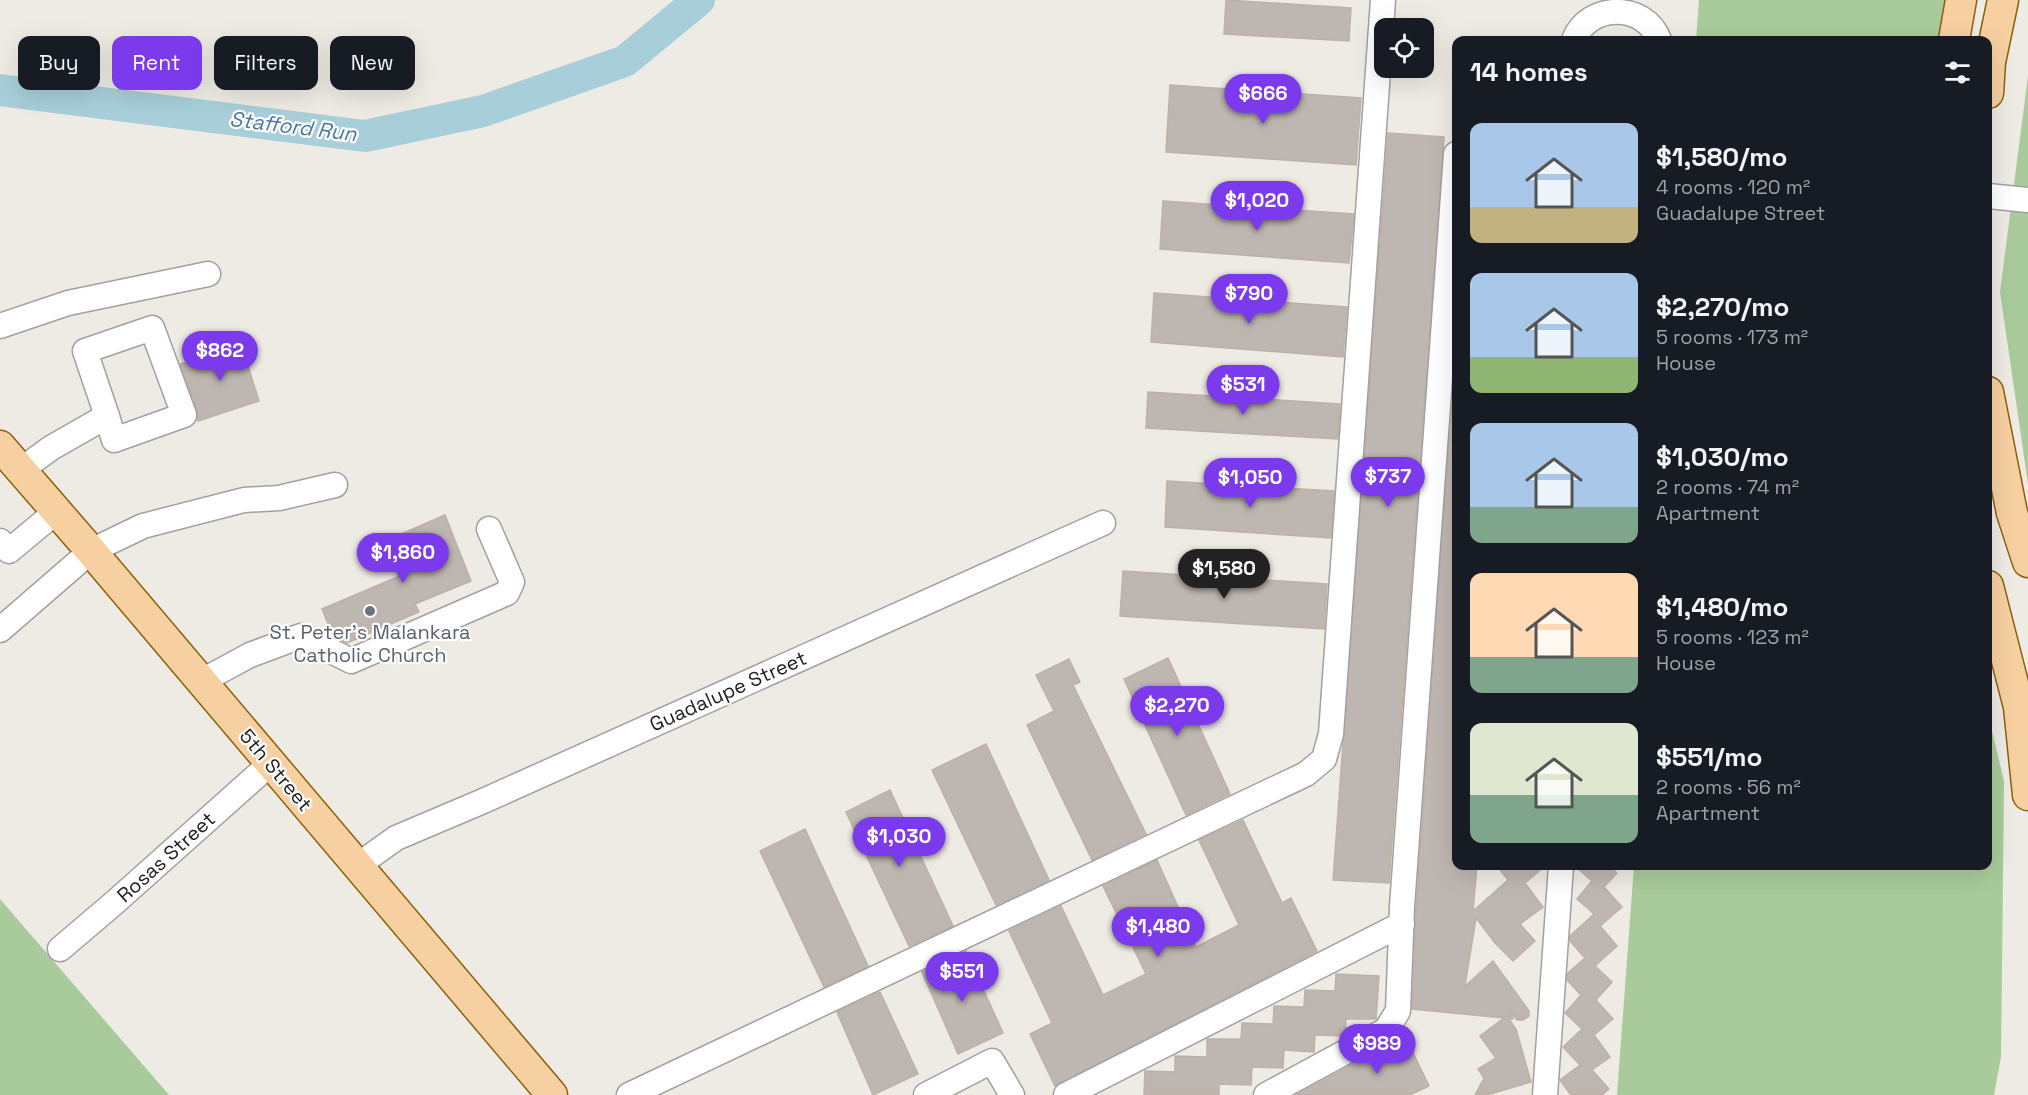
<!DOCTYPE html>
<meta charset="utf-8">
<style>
:root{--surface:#171b24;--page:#242831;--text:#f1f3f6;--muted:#9ea1a6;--accent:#7c3aed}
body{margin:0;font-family:"Space Grotesk",sans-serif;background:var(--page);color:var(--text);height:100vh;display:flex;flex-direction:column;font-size:22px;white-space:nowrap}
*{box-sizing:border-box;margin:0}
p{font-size:20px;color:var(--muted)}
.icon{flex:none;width:33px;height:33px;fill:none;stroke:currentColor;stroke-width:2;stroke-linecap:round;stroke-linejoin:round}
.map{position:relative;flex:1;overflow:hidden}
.side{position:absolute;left:1452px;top:36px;width:540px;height:834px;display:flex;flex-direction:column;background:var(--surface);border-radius:12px;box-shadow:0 6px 24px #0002}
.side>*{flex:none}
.top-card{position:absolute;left:18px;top:36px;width:570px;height:54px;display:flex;gap:12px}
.controls{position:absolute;left:1374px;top:18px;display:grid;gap:12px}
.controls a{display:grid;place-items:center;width:60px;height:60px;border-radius:12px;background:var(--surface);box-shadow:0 6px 24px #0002;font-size:30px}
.price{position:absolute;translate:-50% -51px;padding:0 14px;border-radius:21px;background:var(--accent);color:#fff;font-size:20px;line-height:39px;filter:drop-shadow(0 2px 3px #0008)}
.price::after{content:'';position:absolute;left:50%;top:36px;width:18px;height:14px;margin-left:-9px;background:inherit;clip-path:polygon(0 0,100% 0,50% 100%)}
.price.current{background:#222;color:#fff}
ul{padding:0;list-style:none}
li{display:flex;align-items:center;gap:18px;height:150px;padding:0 18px}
li span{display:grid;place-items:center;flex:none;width:168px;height:120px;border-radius:12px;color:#555}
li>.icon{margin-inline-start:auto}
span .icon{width:72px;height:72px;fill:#fffc;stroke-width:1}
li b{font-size:26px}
h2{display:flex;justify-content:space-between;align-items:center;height:72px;padding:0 18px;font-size:26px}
.pill{padding:0 21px;border-radius:12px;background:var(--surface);box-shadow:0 6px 24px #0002;font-size:21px;line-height:54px}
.pill.current{background:var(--accent);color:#fff}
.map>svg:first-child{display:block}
.forest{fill:#a9cb9b}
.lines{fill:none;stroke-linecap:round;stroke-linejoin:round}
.river{stroke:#a7ced9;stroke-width:32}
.building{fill:#beb6b0;stroke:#beb1a7;stroke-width:1.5}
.minor-casing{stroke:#a1a1a1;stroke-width:27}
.major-casing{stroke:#8d6009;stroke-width:33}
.minor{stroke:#fff;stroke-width:24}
.major{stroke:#f6d0a1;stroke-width:30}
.worship-dot{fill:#6b7280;stroke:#fff;stroke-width:2}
.labels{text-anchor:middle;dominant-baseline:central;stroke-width:4.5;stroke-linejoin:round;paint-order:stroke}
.worship-label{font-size:20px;fill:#5b616d;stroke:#fff}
.street-label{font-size:20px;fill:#1d1d1d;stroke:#fff}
.water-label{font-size:21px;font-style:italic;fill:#4d77a0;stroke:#fff}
</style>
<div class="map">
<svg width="2028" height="1095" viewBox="0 0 2028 1095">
<rect width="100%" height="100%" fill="#eeeae4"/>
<g class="forest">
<path d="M1699,0H1945L1940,40H1696Z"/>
<path d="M2028,76V484L2000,292Z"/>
<path d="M1988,714L2004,781L2001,1057L1994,1095H1617L1634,866H1988Z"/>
<path d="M0,899L169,1095H0Z"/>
</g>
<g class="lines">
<path class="river" d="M0,90L365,136L483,111L625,61L699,0"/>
</g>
<g class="building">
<path d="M1226,0L1351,8L1349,41L1224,34Z"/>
<path d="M1170,85L1361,98L1356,165L1166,152Z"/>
<path d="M1388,133L1444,137L1389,883L1333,880Z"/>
<path d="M1163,201L1354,214L1349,263L1160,249Z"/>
<path d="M1154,293L1347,307L1343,357L1151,342Z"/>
<path d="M241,344L259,401L198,421L197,410L180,364Z"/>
<path d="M1456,346V866H1477L1473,911L1508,880L1497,866H1545L1525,883L1543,907L1520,924L1535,941L1513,961L1495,943L1476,918L1465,986L1493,961L1529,1011V1016L1523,1020H1517L1510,1011L1513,1019H1509L1516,1029L1531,1082L1487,1095H1475L1484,1078L1478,1069L1496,1058L1480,1036L1504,1018L1412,1009L1416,908Z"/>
<path d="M1148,392L1340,404L1338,439L1146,428Z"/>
<path d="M1167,481L1334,491L1331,538L1165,527Z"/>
<path d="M445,515L471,581L415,604L419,612L347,643L333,636L322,609L414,570L399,535Z"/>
<path d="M1123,571L1327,584L1324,629L1120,616Z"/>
<path d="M1168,658L1230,794L1186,815L1124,679Z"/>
<path d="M1069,659L1080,682L1073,685L1146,834L1092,860L1027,725L1054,711L1036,675Z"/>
<path d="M986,744L1049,880L996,905L932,770Z"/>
<path d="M890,790L953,926L909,946L846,812Z"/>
<path d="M1243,820L1282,903L1291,898L1317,951L1055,1086L1030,1034L1052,1023L1009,931L1061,906L1103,995L1146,974L1103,886L1157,860L1196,947L1239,925L1199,840Z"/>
<path d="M805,829L868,966L824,987L760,851Z"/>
<path d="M1575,866H1609L1617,873L1604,887L1622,907L1600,926L1617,946L1595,966L1612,982L1596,1000L1613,1019L1594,1035L1610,1057L1592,1070L1609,1089L1602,1095H1571L1560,1080L1580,1065L1563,1047L1582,1029L1565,1013L1581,995L1567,980L1568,973L1585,958L1570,941V936L1594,914L1577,899L1592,881Z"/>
<path d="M966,951L1003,1033L958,1054L922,972Z"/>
<path d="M1336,974L1379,976L1376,1019H1346L1345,1036L1315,1035L1314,1052L1284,1050L1283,1068L1252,1067L1251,1085L1219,1084V1095H1144L1145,1071L1175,1072V1056L1207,1057V1039H1241L1242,1023L1273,1024L1274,1006L1304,1007L1305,990L1335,991Z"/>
<path d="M880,992L918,1074L873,1095L837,1012Z"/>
<path d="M1403,1032L1429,1086L1410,1095H1296L1393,1043Z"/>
</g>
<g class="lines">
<defs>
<g id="minor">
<path d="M1574,40C1588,3 1645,2 1659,40"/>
<path d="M1988,196L2028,200"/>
<path d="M0,326L68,303L208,274"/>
<path d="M21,470L51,448L107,416L85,351L152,328L184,415L114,440L107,416"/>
<path d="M0,541L9,551L57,511"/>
<path d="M0,630L91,551L143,526L244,500L279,498L335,485"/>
<path d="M202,681L250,655L301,636L351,661L507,593L512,582L489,529"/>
<path d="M357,866L396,838L481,802L1103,523"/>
<path d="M60,949L113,904L270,764"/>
<path d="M629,1095L1306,774L1324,759L1331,734L1383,0"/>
<path d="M926,1095L992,1061L1012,1095"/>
<path d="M1066,1095L1402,924"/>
<path d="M1266,1095L1386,1030L1398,1011L1402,907L1456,154"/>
<path d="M1545,1095L1561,866"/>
</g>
<g id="major">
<path d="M1954,40L1961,0"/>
<path d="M1988,93L1990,62L2003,0"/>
<path d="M1988,392L2012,513L2028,562"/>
<path d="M0,446L91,551L552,1095"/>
<path d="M1988,586L2019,707L2028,795"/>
</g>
</defs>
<use href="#minor" class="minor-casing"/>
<use href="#major" class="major-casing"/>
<use href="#minor" class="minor"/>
<use href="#major" class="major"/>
</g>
<circle class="worship-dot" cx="370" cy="611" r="6"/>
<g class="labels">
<g class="worship-label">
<text x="370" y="632">St. Peter's Malankara<tspan x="370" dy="23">Catholic Church</tspan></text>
</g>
<g class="street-label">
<text transform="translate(728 691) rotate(-24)">Guadalupe Street</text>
<text transform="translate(276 770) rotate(50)">5th Street</text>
<text transform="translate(166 857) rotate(-42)">Rosas Street</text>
</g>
<g class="water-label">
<text transform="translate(293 126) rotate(7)">Stafford Run</text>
</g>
</g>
</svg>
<div class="controls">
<a><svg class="icon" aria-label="locate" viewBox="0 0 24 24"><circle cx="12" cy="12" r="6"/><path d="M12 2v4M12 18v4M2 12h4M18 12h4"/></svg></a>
</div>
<b class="price" style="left:1263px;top:125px">$666</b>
<b class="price" style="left:1257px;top:232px">$1,020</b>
<b class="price" style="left:1249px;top:325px">$790</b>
<b class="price" style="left:220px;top:382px">$862</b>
<b class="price" style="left:1243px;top:416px">$531</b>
<b class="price" style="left:1388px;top:508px">$737</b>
<b class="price" style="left:1250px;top:509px">$1,050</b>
<b class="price" style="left:403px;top:584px">$1,860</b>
<b class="price current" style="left:1224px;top:600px">$1,580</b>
<b class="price" style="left:1177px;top:737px">$2,270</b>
<b class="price" style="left:899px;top:868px">$1,030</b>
<b class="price" style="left:1158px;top:958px">$1,480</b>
<b class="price" style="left:962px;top:1003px">$551</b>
<b class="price" style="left:1377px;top:1075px">$989</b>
<div class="top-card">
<a class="pill">Buy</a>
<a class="pill current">Rent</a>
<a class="pill">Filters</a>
<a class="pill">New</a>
</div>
<section class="side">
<h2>14 homes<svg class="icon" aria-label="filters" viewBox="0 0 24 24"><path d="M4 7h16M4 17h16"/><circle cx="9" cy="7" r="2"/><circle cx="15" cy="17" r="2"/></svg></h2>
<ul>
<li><span style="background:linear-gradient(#a9c7e8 70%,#c2b280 0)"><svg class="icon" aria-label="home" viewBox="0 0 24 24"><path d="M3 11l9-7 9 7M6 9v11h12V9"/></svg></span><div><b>$1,580/mo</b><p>4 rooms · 120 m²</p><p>Guadalupe Street</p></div></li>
<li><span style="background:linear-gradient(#a9c7e8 70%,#8fb573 0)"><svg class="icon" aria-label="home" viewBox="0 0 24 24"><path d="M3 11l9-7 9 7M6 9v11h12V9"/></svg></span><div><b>$2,270/mo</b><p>5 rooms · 173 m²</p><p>House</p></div></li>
<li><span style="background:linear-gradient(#a9c7e8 70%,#7fa58c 0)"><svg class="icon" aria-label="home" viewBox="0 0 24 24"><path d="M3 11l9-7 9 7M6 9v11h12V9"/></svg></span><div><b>$1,030/mo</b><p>2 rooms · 74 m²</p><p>Apartment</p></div></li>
<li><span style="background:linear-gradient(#ffd9b3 70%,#7fa58c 0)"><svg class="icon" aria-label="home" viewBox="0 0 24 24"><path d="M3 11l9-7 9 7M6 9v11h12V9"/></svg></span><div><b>$1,480/mo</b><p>5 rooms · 123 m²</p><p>House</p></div></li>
<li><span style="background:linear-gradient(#dfe7d0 60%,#7fa58c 0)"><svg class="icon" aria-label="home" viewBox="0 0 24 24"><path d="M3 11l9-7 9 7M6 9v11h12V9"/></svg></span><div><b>$551/mo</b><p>2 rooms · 56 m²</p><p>Apartment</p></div></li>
</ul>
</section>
</div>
